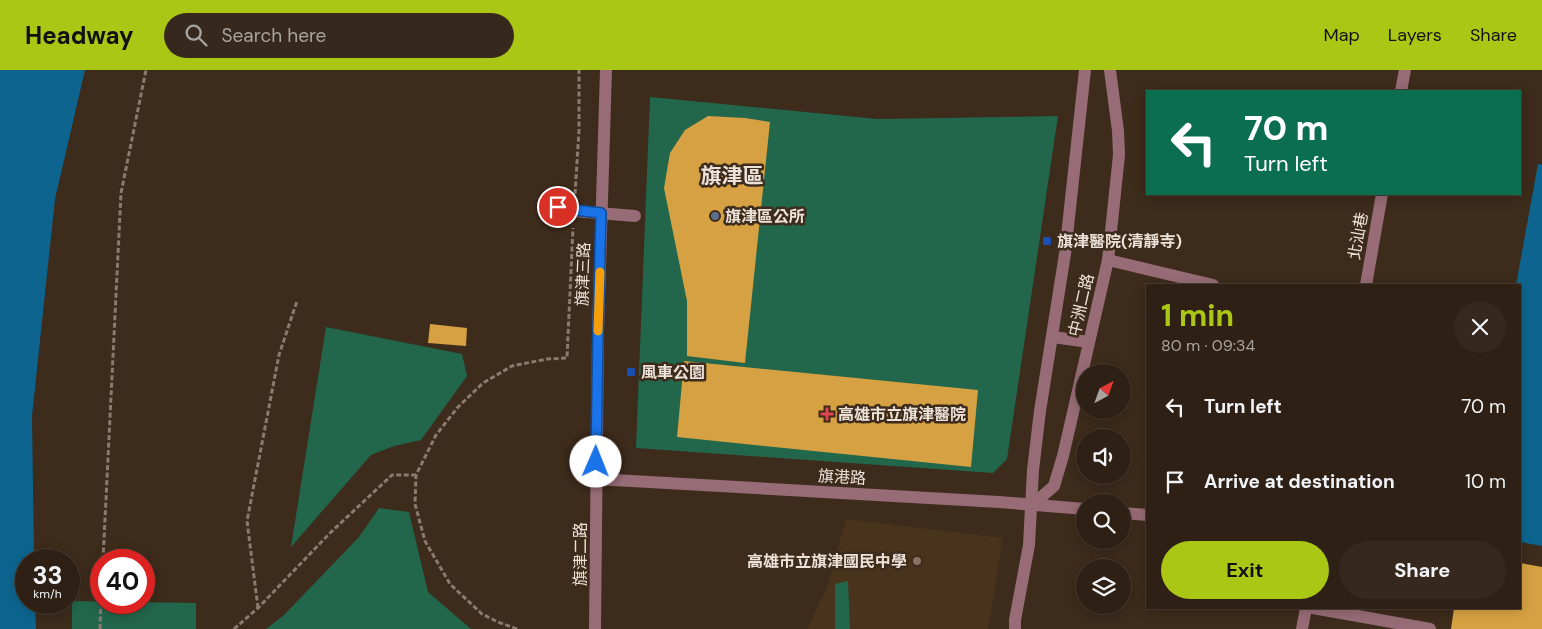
<!DOCTYPE html>
<meta charset="utf-8">
<style>
body{margin:0;font-family:"DM Sans","Noto Sans TC",sans-serif;background:#36281d;color:#f1f3f6;height:100vh;display:flex;flex-direction:column;font-size:19px;white-space:nowrap}
*{box-sizing:border-box;margin:0}
p{font-size:16px;color:#a7a3a0}
.icon{flex:none;width:28px;height:28px;fill:none;stroke:currentColor;stroke-width:2;stroke-linecap:round;stroke-linejoin:round}
.map{position:relative;flex:1;overflow:hidden}
.details{position:absolute;left:1146px;top:214px;width:375px;height:325px;display:flex;flex-direction:column;background:#2e2014;border-radius:0px;box-shadow:0 2px 12px #0003,0 0 0 1px #493e34}
.details>*{flex:none}
.guide{position:absolute;left:1146px;top:20px;width:375px;height:105px;border-radius:0px;box-shadow:0 2px 12px #0003,0 0 0 1px #493e34;background:#0b6e4f;color:#fff;overflow:hidden}
.needle{width:32px;rotate:41deg}
.controls{position:absolute;left:1076px;top:294px;display:grid;gap:10px}
.controls a{display:grid;place-items:center;width:55px;height:55px;border-radius:50%;background:#2e2014;box-shadow:0 2px 12px #0003,0 0 0 1px #493e34;font-size:25px}
.speed{position:absolute;left:15px;top:479px;display:flex;gap:10px;font-size:25px;font-weight:700;text-align:center}
.speed>*{display:grid;place-content:center;width:65px;height:65px;border-radius:50%;background:#2e2014;box-shadow:0 2px 12px #0003,0 0 0 1px #493e34;line-height:1}
.speed small{font-size:12px;font-weight:400}
.speed .limit{border:8px solid #d22;background:#fff;color:#111}
.pin{position:absolute;display:grid;place-items:center;width:42px;height:42px;color:#fff;margin:-21px;border:2px solid #fff;border-radius:50%;box-shadow:0 1px 5px #0007}
.me{position:absolute;width:55px;margin:-28px;rotate:1deg;stroke-linejoin:round;filter:drop-shadow(0 0 4px #0008)}
.turn{display:flex;align-items:center;gap:18px;height:105px;padding:0 15px;font-size:22px}
.turn .icon{width:65px;height:65px;stroke-width:2.5}
.turn b{display:block;font-size:35px;line-height:42px}
.round{display:grid;place-items:center;flex:none;width:52px;height:52px;border-radius:26px;background:#36281d}
.overview{display:flex;align-items:center;justify-content:space-between;height:85px;padding:0 15px}
h1{font-size:30px;font-weight:700;line-height:38px;color:#aac716}
.action{display:flex;gap:10px;margin-top:auto;padding:10px 15px}
.action a{flex:1;height:58px;border-radius:30px;background:#aac716;color:#111;font-size:20px;font-weight:700;line-height:58px;text-align:center}
.action a+a{background:#36281d;color:#f1f3f6}
ul{padding:0;list-style:none}
li{display:flex;align-items:center;gap:15px;height:75px;padding:0 15px}
li div{flex:1}
li b{display:block;font-size:19px}
li em{font-style:normal}
header{display:flex;align-items:center;gap:30px;box-sizing:border-box;height:70px;padding:0 25px;background:#aac716;color:#111}
header strong{font-size:24px}
nav{display:flex;gap:28px;margin-inline-start:auto;font-size:18px}
.search{width:350px;height:45px;background:#36281d;display:flex;align-items:center;gap:12px;box-sizing:border-box;padding:0 18px;border-radius:28px;color:#a7a3a0;font-size:19px}
.map>svg:first-child{display:block}
</style>
<header>
<strong>Headway</strong>
<div class="search"><svg class="icon" aria-label="search" viewBox="0 0 24 24"><circle cx="10" cy="10" r="6"/><path d="M15 15l6 6"/></svg>Search here</div>
<nav><a>Map</a><a>Layers</a><a>Share</a></nav>
</header>
<div class="map">
<svg width="1542" height="559" viewBox="0 0 1542 559">
<rect width="100%" height="100%" fill="#3d2b1b"/>
<path fill="#49331d" d="M846,449L1003,468L988,559H807L828,515Z"/>
<g fill="#22664c">
<path d="M650,27L877,49L1058,46L1007,389L993,403L636,378Z"/>
<path d="M326,257L462,284L467,306L421,370L394,376L371,385L291,477Z"/>
<path d="M379,438L409,442L428,522L471,559H266L284,545L359,467Z"/>
<path d="M848,511L850,559H835V514Z"/>
<path d="M72,531L196,533V559H72Z"/>
</g>
<g fill="#0d658f">
<path d="M0,0H85L55,129L32,346L34,490H26V532L35,533L36,559H0Z"/>
<path d="M1538,94L1542,95V476L1520,472V215H1516Z"/>
</g>
<g fill="#d6a142">
<path d="M708,46L745,48L770,52L745,293L687,286V231L664,118L670,83L685,60Z"/>
<path d="M430,254L467,258L466,276L428,273Z"/>
<path d="M684,291L978,320L971,397L677,367Z"/>
<path d="M1520,493L1542,497V559H1451L1454,538H1520Z"/>
</g>
<g fill="none" stroke-linecap="round" stroke-linejoin="round">
<g stroke="#8a7b6e" stroke-width="3" stroke-dasharray="5 2.5" stroke-linecap="butt">
<path d="M575,124L579,60V0"/>
<path d="M103,490L121,123L146,0"/>
<path d="M258,538L247,451L279,285L297,231"/>
<path d="M100,559L101,524"/>
<path d="M234,559L258,538L330,463L392,405H416"/>
<path d="M517,559L498,552L482,544L450,514L425,471L415,434L416,405L436,365L458,337L483,313L512,296L547,289L567,288L573,158"/>
</g>
<g stroke="#976c76" stroke-width="12">
<path d="M1401,21L1405,0"/>
<path d="M558,137L574,141L635,146"/>
<path d="M1108,190L1213,215"/>
<path d="M1366,215L1382,124"/>
<path d="M1053,267L1089,272"/>
<path d="M596,409L999,432L1085,439"/>
<path d="M1032,435L1054,416L1063,386L1108,190L1119,85L1118,61L1110,0"/>
<path d="M1122,443L1148,445"/>
<path d="M1313,538L1430,559"/>
<path d="M595,559L598,262L606,0"/>
<path d="M1015,559V550L1029,475L1033,400L1040,341L1065,184L1085,0"/>
<path d="M1302,559L1306,538"/>
</g>
</g>
<g fill="none" stroke-linecap="round" stroke-linejoin="round">
<defs>
<path id="route" d="M558,137L574,140L601,143L598,262L596,392"/>
</defs>
<use href="#route" stroke="#114b97" stroke-width="12"/>
<use href="#route" stroke="#1a73e8" stroke-width="9"/>
<path stroke="#f59e0b" stroke-width="9" d="M598,261L600,202"/>
</g>
<circle fill="#5c6f8a" stroke="#3d2b1b" stroke-width="2" cx="715" cy="146" r="5"/>
<g fill="#1a4fb4" stroke="#3d2b1b" stroke-width="2">
<rect x="1042" y="166" width="10" height="10" rx="2.5"/>
<rect x="626" y="297" width="10" height="10" rx="2.5"/>
</g>
<path fill="#e0444e" stroke="#3d2b1b" stroke-width="2" d="M824.5 336.5h5v5h5v5h-5v5h-5v-5h-5v-5h5z"/>
<circle fill="#8d6e63" stroke="#3d2b1b" stroke-width="2" cx="917" cy="491" r="5"/>
<g text-anchor="middle" dominant-baseline="central" stroke-width="5" stroke-linejoin="round" paint-order="stroke">
<g font-size="16" font-weight="bold" fill="#ede2d8" stroke="#3d2b1b" text-anchor="start">
<text x="725" y="146">旗津區公所</text>
<text x="1057" y="171">旗津醫院(清靜寺)</text>
<text x="641" y="302">風車公園</text>
<text x="838" y="344">高雄市立旗津醫院</text>
<text x="907" y="491" text-anchor="end">高雄市立旗津國民中學</text>
</g>
<g font-size="16" fill="#ede2d8" stroke="#3d2b1b">
<text transform="translate(1358 166) rotate(-80)">北汕巷</text>
<text transform="translate(583 204) rotate(-88)">旗津三路</text>
<text transform="translate(1081 235) rotate(-77)">中洲二路</text>
<text transform="translate(842 407) rotate(3)">旗港路</text>
<text transform="translate(580 484) rotate(-90)">旗津二路</text>
</g>
<g font-size="21" font-weight="bold" fill="#ede2d8" stroke="#3d2b1b">
<text x="732" y="106">旗津區</text>
</g>
</g>
</svg>
<div class="controls">
<a><svg class="needle" viewBox="-14 -14 28 28"><path d="M0-13l5 13h-10z" fill="#e53935"/><path d="M0 13l5-13h-10z" fill="#a7a3a0"/></svg></a>
<a><svg class="icon" aria-label="sound" viewBox="0 0 24 24"><path d="M4 9h4l5-4v14l-5-4H4zM17 9q2 3 0 6"/></svg></a>
<a><svg class="icon" aria-label="search" viewBox="0 0 24 24"><circle cx="10" cy="10" r="6"/><path d="M15 15l6 6"/></svg></a>
<a><svg class="icon" aria-label="layers" viewBox="0 0 24 24"><path d="M12 4l9 5-9 5-9-5zM3 14l9 5 9-5"/></svg></a>
</div>
<div class="speed"><div>33<small>km/h</small></div><div class="limit">40</div></div>
<div class="pin" style="left:558px;top:137px;background:#d93025"><svg class="icon" aria-label="arrive" viewBox="0 0 24 24"><path d="M6 21V4h12l-3 4 3 4H6"/></svg></div>
<svg class="me" style="left:596px;top:392px" viewBox="-20 -20 40 40"><circle r="19" fill="#fff"/><path d="M0-13L10 11 0 6-10 11z" fill="#1a73e8"/></svg>
<div class="guide">
<div class="turn"><svg class="icon" aria-label="left" viewBox="0 0 24 24"><path d="M17 20v-9H6M10 6l-5 5 5 5"/></svg><div><b>70 m</b>Turn left</div></div>
</div>
<section class="details">
<div class="overview"><div><h1>1 min</h1><p>80 m · 09:34</p></div><a class="round"><svg class="icon" aria-label="close" viewBox="0 0 24 24"><path d="M6 6l12 12M18 6L6 18"/></svg></a></div>
<ul>
<li><svg class="icon" aria-label="left" viewBox="0 0 24 24"><path d="M17 20v-9H6M10 6l-5 5 5 5"/></svg><div><b>Turn left</b></div><em>70 m</em></li>
<li><svg class="icon" aria-label="arrive" viewBox="0 0 24 24"><path d="M6 21V4h12l-3 4 3 4H6"/></svg><div><b>Arrive at destination</b></div><em>10 m</em></li>
</ul>
<div class="action"><a>Exit</a><a>Share</a></div>
</section>
</div>
